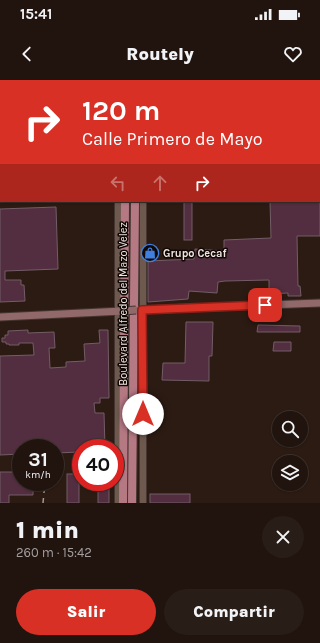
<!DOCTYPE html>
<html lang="es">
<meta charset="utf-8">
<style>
body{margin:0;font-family:Karla,sans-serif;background:#291d17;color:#f1f3f6;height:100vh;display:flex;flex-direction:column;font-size:15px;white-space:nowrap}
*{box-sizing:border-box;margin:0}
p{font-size:13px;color:#a29e9e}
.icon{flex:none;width:22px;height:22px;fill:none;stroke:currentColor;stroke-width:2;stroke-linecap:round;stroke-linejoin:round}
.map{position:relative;height:423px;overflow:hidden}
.sheet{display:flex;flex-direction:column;background:#21140e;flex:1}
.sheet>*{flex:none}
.top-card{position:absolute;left:0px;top:0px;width:320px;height:122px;box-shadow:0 1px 3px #0004,0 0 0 1px #3e332e;background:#d93025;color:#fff;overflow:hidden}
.fabs{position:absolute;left:272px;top:331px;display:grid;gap:8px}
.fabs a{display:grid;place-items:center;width:36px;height:36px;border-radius:50%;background:#21140e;box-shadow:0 1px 3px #0004,0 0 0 1px #3e332e;font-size:20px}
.speed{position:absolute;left:12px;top:359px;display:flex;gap:8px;font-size:20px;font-weight:700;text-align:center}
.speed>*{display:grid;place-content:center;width:52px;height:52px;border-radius:50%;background:#21140e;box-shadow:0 1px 3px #0004,0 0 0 1px #3e332e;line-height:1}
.speed small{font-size:10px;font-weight:400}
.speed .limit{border:6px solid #d22;background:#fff;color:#111}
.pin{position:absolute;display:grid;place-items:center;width:34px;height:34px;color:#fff;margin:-17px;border-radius:8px;box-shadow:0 2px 6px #0006}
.me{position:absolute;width:44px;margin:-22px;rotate:0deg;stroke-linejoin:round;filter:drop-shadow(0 0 3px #0008)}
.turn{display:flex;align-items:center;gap:14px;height:84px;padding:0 16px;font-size:18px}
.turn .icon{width:52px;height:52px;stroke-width:2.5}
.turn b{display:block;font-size:28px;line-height:34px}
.lanes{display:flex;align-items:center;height:38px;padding:0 16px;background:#0003;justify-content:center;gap:20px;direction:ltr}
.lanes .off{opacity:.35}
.round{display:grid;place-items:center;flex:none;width:42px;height:42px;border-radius:21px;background:#291d17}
.head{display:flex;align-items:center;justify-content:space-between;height:68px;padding:0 16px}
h1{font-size:24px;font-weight:800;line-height:30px}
.button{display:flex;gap:8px;margin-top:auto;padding:8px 16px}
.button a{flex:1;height:46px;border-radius:24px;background:#d93025;color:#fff;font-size:16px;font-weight:800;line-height:46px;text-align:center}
.button a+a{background:#291d17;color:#f1f3f6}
.status{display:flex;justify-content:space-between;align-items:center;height:28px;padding:0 20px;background:#21140e;direction:ltr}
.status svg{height:11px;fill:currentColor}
header{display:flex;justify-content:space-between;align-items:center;height:52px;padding:0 16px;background:#21140e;font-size:18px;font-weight:800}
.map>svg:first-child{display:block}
</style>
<div class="status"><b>15:41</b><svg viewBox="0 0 49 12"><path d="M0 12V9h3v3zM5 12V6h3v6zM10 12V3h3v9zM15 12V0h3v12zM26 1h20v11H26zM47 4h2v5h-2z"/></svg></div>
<header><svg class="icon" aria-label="back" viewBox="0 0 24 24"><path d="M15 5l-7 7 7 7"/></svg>Routely<svg class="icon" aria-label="heart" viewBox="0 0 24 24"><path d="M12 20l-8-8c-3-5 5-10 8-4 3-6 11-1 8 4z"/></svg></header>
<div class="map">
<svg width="320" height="423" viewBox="0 0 320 423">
<rect width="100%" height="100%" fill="#2c1b13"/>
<g fill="#522e40" stroke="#735d67">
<rect x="184" y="121" width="8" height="39"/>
<path d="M270,121H320V156H297L298,206H300L301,216H288V213L269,214V200L225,201L218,202L217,213L189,211L188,219L148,222V181L194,179L195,169L224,171V160L271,158Z"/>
<path d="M56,127L58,189L5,191V200H21V205H24L25,221L0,222V129Z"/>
<path d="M186,242H213L212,276H209V301L162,300L163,283H185Z"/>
<path d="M258,245L300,246V252H257Z"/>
<path d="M28,250V253L54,252L55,268H49L50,288L66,287V282L85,281L84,264L100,263L99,250H108L109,318H100V323H94L95,333H104L105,368H81V372L55,373V368H21V374L0,375V276L34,275L33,263H19V265H9V264H6V262H2V258H5V255H8V251Z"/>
<path d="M274,262H291V271H273Z"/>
<path d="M0,392H21V402H33V415H9V423H0Z"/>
<rect x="67" y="394" width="12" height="29"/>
<rect x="98" y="406" width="11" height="17"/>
<rect x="150" y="414" width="40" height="9"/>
</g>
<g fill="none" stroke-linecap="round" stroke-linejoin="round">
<defs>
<g id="tertiary">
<path d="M119,0V1"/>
<path d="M143,1V0"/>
<path d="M143,121V423"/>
<path d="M118,423V121"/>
</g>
<g id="secondary">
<path d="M319,90H320"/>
<path d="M0,103H1"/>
<path d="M136,230L320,223"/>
<path d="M0,237L123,231"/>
</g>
<g id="primary">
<path d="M126,1V0"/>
<path d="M136,1V0"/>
<path d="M123,423L125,121"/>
<path d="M132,423L135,121"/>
</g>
</defs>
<use href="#tertiary" stroke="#453632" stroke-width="8"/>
<use href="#secondary" stroke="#453632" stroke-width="9"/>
<use href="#primary" stroke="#453632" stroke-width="10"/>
<use href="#tertiary" stroke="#6e594f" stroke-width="6"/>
<use href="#secondary" stroke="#92696a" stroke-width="7"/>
<use href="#primary" stroke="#b57984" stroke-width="8"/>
<path stroke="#a69891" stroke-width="1.5" stroke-dasharray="5 5" stroke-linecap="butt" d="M43,423L45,402"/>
<defs>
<path id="secondary-bridge" d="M123,231L136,230"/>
</defs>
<use href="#secondary-bridge" stroke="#453632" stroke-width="9" stroke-linecap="butt"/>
<use href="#secondary-bridge" stroke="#92696a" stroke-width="7"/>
</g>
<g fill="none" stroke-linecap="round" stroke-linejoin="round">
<defs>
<path id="route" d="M143,334L142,230L265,225"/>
</defs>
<use href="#route" stroke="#8d1f18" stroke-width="10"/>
<use href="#route" stroke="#d93025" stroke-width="7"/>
</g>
<defs>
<symbol id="shop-ring" viewBox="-11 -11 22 22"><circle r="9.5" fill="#0f0805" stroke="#3f7fe0" stroke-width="1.5"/><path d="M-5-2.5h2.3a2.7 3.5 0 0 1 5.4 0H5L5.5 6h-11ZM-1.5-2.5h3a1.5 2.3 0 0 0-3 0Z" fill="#3f7fe0"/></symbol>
</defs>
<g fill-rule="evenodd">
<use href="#shop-ring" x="140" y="163" width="20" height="20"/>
</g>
<g text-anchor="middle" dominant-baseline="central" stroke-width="3" stroke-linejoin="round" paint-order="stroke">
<g font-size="11" font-weight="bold" fill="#f3e6e1" stroke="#0f0805" text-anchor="start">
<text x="163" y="173">Grupo Cecaf</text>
</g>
<g font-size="11" fill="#f3e6e1" stroke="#0f0805">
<text transform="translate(123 224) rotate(-90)">Boulevard Alfredo del Mazo Velez</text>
</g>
</g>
</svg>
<div class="fabs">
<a><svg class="icon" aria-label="search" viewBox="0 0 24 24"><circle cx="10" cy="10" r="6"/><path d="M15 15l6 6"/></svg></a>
<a><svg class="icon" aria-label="layers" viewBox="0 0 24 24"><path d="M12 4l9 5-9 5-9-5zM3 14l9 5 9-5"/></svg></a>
</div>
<div class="speed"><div>31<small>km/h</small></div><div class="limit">40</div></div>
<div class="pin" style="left:265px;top:225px;background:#d93025"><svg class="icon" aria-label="arrive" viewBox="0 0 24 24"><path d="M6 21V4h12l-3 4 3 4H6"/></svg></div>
<svg class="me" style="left:143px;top:334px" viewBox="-20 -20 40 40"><circle r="19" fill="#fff"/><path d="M0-13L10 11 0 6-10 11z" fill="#d93025"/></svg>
<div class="top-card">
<div class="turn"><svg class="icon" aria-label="right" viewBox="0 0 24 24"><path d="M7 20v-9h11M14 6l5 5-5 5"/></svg><div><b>120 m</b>Calle Primero de Mayo</div></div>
<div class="lanes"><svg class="icon off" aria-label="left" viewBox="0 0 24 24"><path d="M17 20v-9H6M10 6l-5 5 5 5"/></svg><svg class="icon off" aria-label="ahead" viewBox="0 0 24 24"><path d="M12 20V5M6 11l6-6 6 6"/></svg><svg class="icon" aria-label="right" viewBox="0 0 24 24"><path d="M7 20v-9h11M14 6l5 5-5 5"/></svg></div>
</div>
</div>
<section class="sheet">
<div class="head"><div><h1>1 min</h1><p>260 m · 15:42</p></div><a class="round"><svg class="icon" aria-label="close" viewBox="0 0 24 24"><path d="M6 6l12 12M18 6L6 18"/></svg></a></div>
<div class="button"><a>Salir</a><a>Compartir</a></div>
</section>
